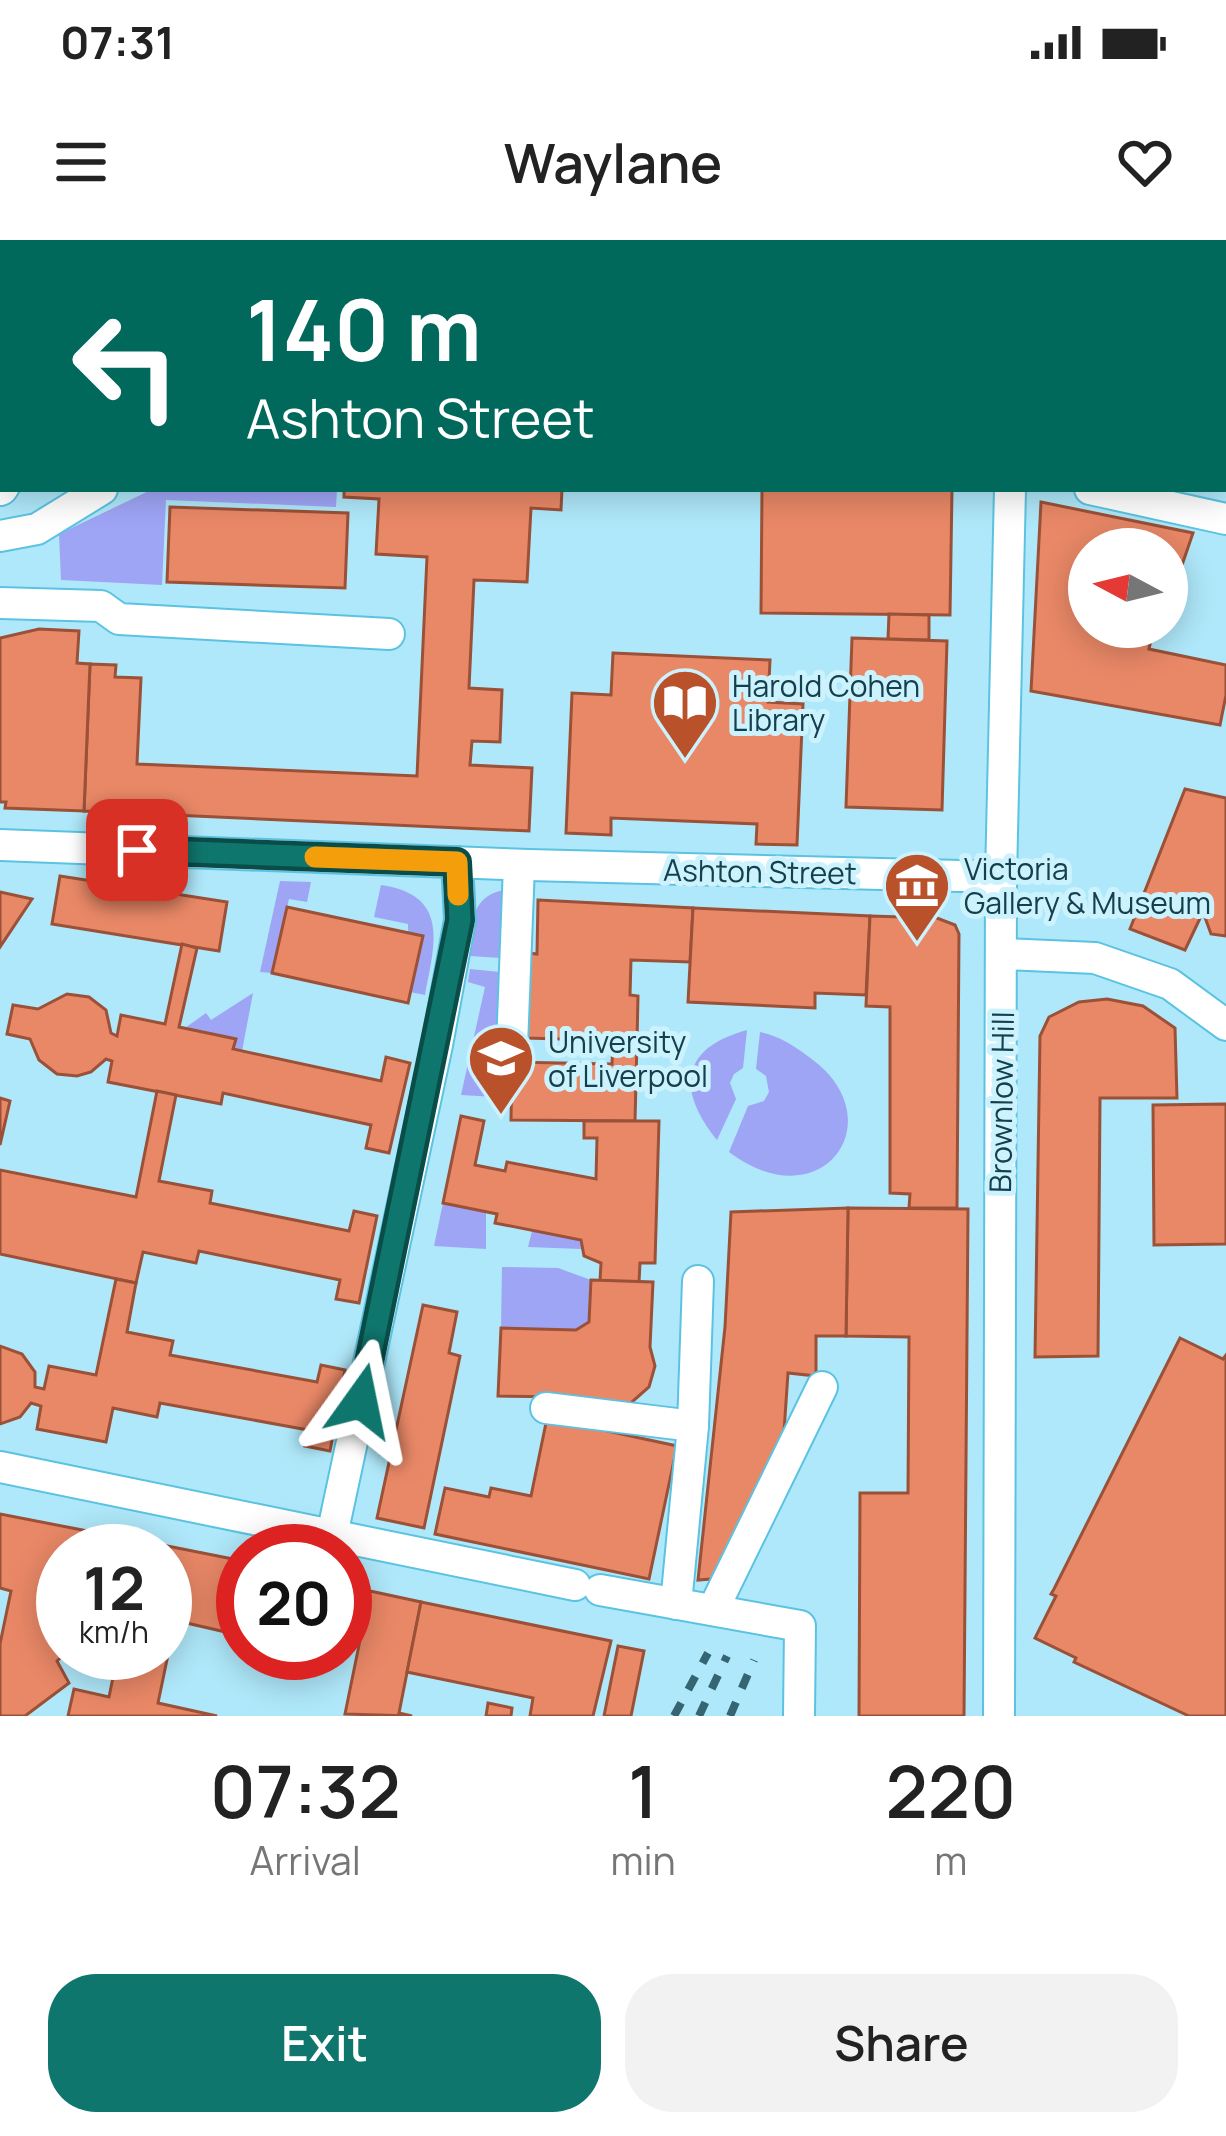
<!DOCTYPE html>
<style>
body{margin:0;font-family:Manrope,sans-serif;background:#f2f2f2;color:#222;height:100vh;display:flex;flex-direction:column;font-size:45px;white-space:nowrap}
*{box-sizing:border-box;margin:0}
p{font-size:39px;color:#767676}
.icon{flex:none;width:66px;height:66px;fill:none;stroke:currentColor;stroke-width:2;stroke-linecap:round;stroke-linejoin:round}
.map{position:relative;height:1476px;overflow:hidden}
.panel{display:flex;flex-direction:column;background:#fff;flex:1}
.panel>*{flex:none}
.guide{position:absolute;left:0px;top:0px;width:1227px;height:252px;box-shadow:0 6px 30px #0003;background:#00695c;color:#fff;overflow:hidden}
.needle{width:78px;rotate:277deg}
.controls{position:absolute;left:1068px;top:288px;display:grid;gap:24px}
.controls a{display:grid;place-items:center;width:120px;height:120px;border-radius:50%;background:#fff;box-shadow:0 6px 30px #0003;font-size:60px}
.speed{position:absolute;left:36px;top:1284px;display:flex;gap:24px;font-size:60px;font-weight:700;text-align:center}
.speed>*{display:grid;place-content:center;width:156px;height:156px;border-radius:50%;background:#fff;box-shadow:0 6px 30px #0003;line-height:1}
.speed small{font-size:30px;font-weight:400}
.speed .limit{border:18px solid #d22;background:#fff;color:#111}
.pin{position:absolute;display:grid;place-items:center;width:102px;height:102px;color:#fff;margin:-51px;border-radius:24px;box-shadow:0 6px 18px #0006}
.me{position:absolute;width:132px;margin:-66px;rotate:12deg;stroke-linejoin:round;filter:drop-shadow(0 0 9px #0008)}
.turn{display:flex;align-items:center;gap:42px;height:252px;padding:0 48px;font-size:54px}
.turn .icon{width:156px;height:156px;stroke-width:2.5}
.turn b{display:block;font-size:84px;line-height:102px}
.eta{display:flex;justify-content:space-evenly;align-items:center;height:204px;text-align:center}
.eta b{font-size:72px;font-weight:600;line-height:84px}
.action{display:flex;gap:24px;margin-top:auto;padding:24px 48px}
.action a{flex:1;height:138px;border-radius:48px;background:#0f766e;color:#fff;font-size:48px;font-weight:600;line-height:138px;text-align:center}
.action a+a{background:#f2f2f2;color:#222}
.status{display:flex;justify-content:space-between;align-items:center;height:84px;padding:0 60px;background:#fff;direction:ltr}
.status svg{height:33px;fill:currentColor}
header{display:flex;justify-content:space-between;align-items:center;height:156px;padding:0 48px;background:#fff;font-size:54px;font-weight:600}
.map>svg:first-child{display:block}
</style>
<div class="status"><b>07:31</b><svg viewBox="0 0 49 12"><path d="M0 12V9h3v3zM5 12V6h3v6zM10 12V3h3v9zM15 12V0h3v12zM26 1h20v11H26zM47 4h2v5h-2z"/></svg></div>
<header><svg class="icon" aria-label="menu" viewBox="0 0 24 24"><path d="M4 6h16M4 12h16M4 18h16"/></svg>Waylane<svg class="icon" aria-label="heart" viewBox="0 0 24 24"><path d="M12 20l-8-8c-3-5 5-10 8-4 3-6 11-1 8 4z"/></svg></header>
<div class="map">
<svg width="1226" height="1476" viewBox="0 0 1226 1476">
<rect width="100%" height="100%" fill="#afe8fa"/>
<g fill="#9fa5f5">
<path d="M153,249H337L336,267L166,260L162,345L61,340L59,294Z"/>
<path d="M280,641L311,642L307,662L289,659L272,733L260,732Z"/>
<path d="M381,645C450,655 435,704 425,755L410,752L408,684L374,677Z"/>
<path d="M504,650L501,718L470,716C472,686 469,657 504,650Z"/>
<path d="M470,729L500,732L496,857L461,855L485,747L468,742Z"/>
<path d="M253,753L242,811L233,809L235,798L185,788L206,773L211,780Z"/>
<path d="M747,790L743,828L734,834L730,843L736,859L717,900C676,849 681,808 747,790Z"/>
<path d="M760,792C779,796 793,805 809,817C896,878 823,983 729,912L748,866L764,861L769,852L766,836L756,829Z"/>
<path d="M443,963L486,971V1009L434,1006Z"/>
<path d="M532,991L581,1000V1009L528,1007Z"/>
<path d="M502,1027L558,1028L591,1040L589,1082L576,1090L501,1088Z"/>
</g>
<g fill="#e98867" stroke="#9a5138" stroke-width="3">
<path d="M0,0H66L3,3V39Z"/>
<path d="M180,0H453L179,3Z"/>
<path d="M807,0H965L807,3Z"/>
<path d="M1061,0H1226V124L1224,3H1061Z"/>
<path d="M344,249H562L561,270L531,268L527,342L474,340L469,448L502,450L500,502L472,501L470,525L532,528L529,591L84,571L90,424L116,425L115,437L141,438L137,524L417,536L427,317L376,314L379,259L344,257Z"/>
<path d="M762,249H952L950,375L761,373Z"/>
<path d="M1041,262L1193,293L1181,328L1168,325L1167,328V309H1089V387H1154L1149,409L1226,425V455L1220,485L1031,451Z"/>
<path d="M170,267L348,273L345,348L167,342Z"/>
<path d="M889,374L929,375V400L888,399Z"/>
<path d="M39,389L79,391L77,423L90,424L84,571L5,568L6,562H0V398Z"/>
<path d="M852,398L947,401L942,570L846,567Z"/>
<path d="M613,413L770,420L768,462L803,464L797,605L756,604L757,584L611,578V595L566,593L572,453L611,455Z"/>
<path d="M1185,549L1226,558V696L1211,694L1203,672L1185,710L1130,689Z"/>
<path d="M60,636L227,662L219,711L52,684Z"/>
<path d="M0,652L32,659L0,707Z"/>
<path d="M538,660L693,668L690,722L631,720L630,755L638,756L637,801L525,798L527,713L537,714Z"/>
<path d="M287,667L423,696L408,763L272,733Z"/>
<path d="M693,668L870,676L866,755L815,753V768L688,762Z"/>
<path d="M870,676L937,678L955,685L959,694L957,968H909L910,954L890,953V767L866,766Z"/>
<path d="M182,704L197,708L179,787L236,799L233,809L381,841L386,817L410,823L389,913L366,908L371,885L223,853L221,864L108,842L112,821L106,819L91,832L77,836L57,834L39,820L30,799L7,794L13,765L38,769L67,754L89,757L106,770L111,793L117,796L121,775L165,784Z"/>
<path d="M1107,759L1143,766L1175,788L1177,858H1100L1098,1116L1035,1117L1040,796L1049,777L1079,762Z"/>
<path d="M613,801H637L635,881L511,880L512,822L612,824Z"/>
<path d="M157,851L176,855L159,941L212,951L210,963L349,991L354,971L377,976L359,1063L336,1059L340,1040L199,1011L196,1023L143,1012L136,1043L0,1014V930L136,957Z"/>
<path d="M0,858L10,861L0,905Z"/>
<path d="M1226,864V1004L1154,1005L1153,865Z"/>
<path d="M461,876L484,881L475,925L505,931L507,922L596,939L597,898H584V881H659L655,1023H640L639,1042L600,1041L601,1023L584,1016L581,1000L495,983L497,974L443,963Z"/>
<path d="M848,968L968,969L964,1476H859L860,1253H908L909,1097L846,1096Z"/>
<path d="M848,968L846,1096H816V1136L788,1133L782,1221L723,1338L698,1340L725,1087L731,972Z"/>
<path d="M116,1039L136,1043L127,1092L173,1101L170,1115L317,1142L321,1125L345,1130L330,1211L305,1206L308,1190L160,1163L157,1177L113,1168L106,1202L37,1189L41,1166L31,1163L20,1177L0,1184V1106L22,1114L35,1132V1147L44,1149L49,1126L96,1135Z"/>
<path d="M591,1040L653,1042L650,1107L655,1126L649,1147L624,1169L572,1157L498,1156L501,1088L576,1090L589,1082Z"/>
<path d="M423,1065L457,1072L449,1113L460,1116L424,1288L377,1278Z"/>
<path d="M1180,1098L1223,1119L1226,1115V1476H1189L1074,1422L1076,1418L1035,1398L1056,1356L1051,1354L1054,1349Z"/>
<path d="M547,1178L677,1206L649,1339L435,1294L445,1248L489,1257L491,1248L531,1256Z"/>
<path d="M0,1274L103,1294L99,1311H63L61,1391L66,1413L57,1421L69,1443L25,1476H0V1404L11,1351L0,1348Z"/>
<path d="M112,1295L243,1321V1396L165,1378V1311H109Z"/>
<path d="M370,1351L421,1362L399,1473L412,1476L345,1474Z"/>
<path d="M421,1362L611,1401L593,1476H530L533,1458L407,1432Z"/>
<path d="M165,1384L174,1386L158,1463L217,1476H68L74,1449L109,1457L118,1413H165Z"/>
<path d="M618,1406L644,1411L631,1476H604Z"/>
<path d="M488,1463L512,1468L511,1476H486Z"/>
</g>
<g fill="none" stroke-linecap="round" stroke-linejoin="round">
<defs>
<g id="minor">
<path d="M521,3L522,0"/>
<path d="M568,3L574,0"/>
<path d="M1014,3V0"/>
<path d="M1090,249L1226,279"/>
<path d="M0,296L37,289L102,249"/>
<path d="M0,363L101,366L119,379L389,394"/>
<path d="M0,605L529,625L1001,637"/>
<path d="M1003,714L1095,718L1170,744L1226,785"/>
<path d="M512,806L519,625"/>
<path d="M546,1168L693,1186"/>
<path d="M0,1227L575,1345"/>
<path d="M332,1295L437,805L460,680L457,622"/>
<path d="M600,1350L800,1386L799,1476"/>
<path d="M676,1364L693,1186L698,1041"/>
<path d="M713,1370L822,1147"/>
<path d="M999,1476L1001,637L1010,249"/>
</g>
<g id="major">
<path d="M133,3L135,0"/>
<path d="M0,247L3,242"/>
</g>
</defs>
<use href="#minor" stroke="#5bc3e1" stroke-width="34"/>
<use href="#major" stroke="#5bc3e1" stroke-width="40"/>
<use href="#minor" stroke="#fff" stroke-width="30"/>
<use href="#major" stroke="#fff" stroke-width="36"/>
<g stroke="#356472" stroke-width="8" stroke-dasharray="15 15" stroke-linecap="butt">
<path d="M674,1476L708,1413"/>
<path d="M699,1476L727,1416"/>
<path d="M730,1476L754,1420"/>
</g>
</g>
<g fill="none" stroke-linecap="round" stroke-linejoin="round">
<defs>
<path id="route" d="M137,610L457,622L460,680L361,1161"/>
</defs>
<use href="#route" stroke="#0a4d48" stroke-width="30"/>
<use href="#route" stroke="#0f766e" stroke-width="21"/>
<path stroke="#f59e0b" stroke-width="21" d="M315,617L457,622L458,655"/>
</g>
<defs>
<symbol id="library-pin" viewBox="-11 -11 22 30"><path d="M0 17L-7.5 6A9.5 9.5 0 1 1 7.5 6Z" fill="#b9512b" stroke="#ccf2fe"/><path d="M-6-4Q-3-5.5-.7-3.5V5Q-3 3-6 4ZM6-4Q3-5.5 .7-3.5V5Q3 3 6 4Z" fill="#fff"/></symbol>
<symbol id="museum-pin" viewBox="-11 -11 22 30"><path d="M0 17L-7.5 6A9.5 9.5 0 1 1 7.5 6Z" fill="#b9512b" stroke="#ccf2fe"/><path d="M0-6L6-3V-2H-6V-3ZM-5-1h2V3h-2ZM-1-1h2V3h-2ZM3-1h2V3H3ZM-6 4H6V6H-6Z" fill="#fff"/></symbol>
<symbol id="university-pin" viewBox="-11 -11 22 30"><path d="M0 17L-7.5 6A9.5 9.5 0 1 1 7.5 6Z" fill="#b9512b" stroke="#ccf2fe"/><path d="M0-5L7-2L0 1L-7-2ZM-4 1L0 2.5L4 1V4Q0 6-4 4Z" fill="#fff"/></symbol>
</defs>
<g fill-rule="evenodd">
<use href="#library-pin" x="647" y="424" width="76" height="104"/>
<use href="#museum-pin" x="879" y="607" width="76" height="104"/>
<use href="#university-pin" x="463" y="780" width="76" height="104"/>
</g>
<g text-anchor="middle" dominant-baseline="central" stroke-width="10" stroke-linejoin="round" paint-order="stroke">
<g font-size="30" fill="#14404d" stroke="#ccf2fe" text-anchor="start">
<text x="732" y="445">Harold Cohen<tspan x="732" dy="34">Library</tspan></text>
<text x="964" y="628">Victoria<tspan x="964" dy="34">Gallery &amp; Museum</tspan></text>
<text x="548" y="801">University<tspan x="548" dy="34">of Liverpool</tspan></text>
</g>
<g font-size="30" fill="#14404d" stroke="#ccf2fe">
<text transform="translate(760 631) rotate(1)">Ashton Street</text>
<text transform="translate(1001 862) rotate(-89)">Brownlow Hill</text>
</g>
</g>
</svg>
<div class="controls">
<a><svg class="needle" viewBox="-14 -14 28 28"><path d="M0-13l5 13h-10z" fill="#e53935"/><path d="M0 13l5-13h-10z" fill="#767676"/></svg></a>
</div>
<div class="speed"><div>12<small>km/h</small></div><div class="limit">20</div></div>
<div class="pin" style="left:137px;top:610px;background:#d93025"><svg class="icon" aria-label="arrive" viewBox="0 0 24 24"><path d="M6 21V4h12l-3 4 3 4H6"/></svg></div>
<svg class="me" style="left:361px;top:1161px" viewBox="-20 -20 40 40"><path d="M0-17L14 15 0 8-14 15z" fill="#0f766e" stroke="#fff" stroke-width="4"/></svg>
<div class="guide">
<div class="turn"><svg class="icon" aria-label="left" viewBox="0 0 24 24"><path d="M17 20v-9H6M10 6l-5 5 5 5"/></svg><div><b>140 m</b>Ashton Street</div></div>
</div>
</div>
<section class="panel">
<div class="eta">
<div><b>07:32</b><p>Arrival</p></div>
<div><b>1</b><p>min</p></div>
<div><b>220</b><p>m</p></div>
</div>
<div class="action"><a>Exit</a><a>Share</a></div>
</section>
